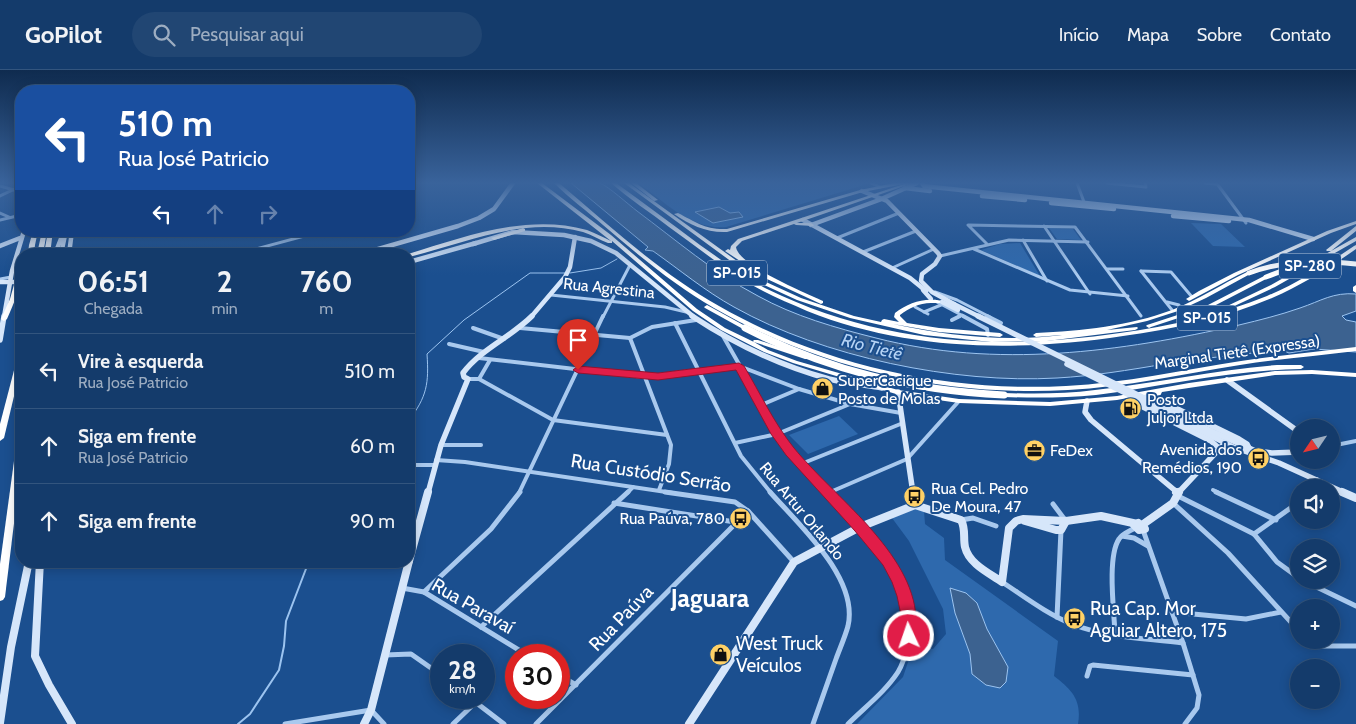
<!DOCTYPE html>
<html lang="pt">
<meta charset="utf-8">
<style>
body{margin:0;font-family:Cabin,sans-serif;background:#214673;color:#f1f3f6;height:100vh;display:flex;flex-direction:column;font-size:19px;white-space:nowrap}
*{box-sizing:border-box;margin:0}
p{font-size:16px;color:#9dadc1}
.icon{flex:none;width:28px;height:28px;fill:none;stroke:currentColor;stroke-width:2;stroke-linecap:round;stroke-linejoin:round}
.map{position:relative;flex:1;overflow:hidden}
.details{position:absolute;left:15px;top:178px;width:400px;height:320px;display:flex;flex-direction:column;background:#143b6b;border-radius:20px;box-shadow:0 2px 12px #0003,0 0 0 1px #33557e}
.details>*{flex:none}
.hud{position:absolute;left:15px;top:15px;width:400px;height:152px;border-radius:20px;box-shadow:0 2px 12px #0003,0 0 0 1px #33557e;background:#1a4fa0;color:#fff;overflow:hidden}
.needle{width:32px;rotate:235deg}
.fabs{position:absolute;left:1290px;top:349px;display:grid;gap:10px}
.fabs a{display:grid;place-items:center;width:50px;height:50px;border-radius:50%;background:#143b6b;box-shadow:0 2px 12px #0003,0 0 0 1px #33557e;font-size:25px}
.speed{position:absolute;left:430px;top:574px;display:flex;gap:10px;font-size:25px;font-weight:700;text-align:center}
.speed>*{display:grid;place-content:center;width:65px;height:65px;border-radius:50%;background:#143b6b;box-shadow:0 2px 12px #0003,0 0 0 1px #33557e;line-height:1}
.speed small{font-size:12px;font-weight:400}
.speed .limit{border:8px solid #d22;background:#fff;color:#111}
.pin{position:absolute;display:grid;place-items:center;width:42px;height:42px;color:#fff;margin:-51px -21px;border-radius:50% 50% 50% 0;rotate:-45deg;box-shadow:0 0 5px #0007}
.pin .icon{rotate:45deg}
.me{position:absolute;width:55px;margin:-28px;rotate:357deg;stroke-linejoin:round;filter:drop-shadow(0 0 4px #0008)}
.turn{display:flex;align-items:center;gap:18px;height:105px;padding:0 20px;font-size:22px}
.turn .icon{width:65px;height:65px;stroke-width:2.5}
.turn b{display:block;font-size:35px;line-height:42px}
.lanes{display:flex;align-items:center;height:48px;padding:0 20px;background:#0003;justify-content:center;gap:25px;direction:ltr}
.lanes .off{opacity:.35}
.eta{display:flex;justify-content:space-evenly;align-items:center;height:85px;text-align:center}
.eta b{font-size:30px;font-weight:700;line-height:35px}
ul{padding:0;list-style:none}
li{display:flex;align-items:center;gap:15px;height:75px;padding:0 20px;border-top:1px solid #33557e}
li div{flex:1}
li b{display:block;font-size:19px}
li em{font-style:normal}
header{display:flex;align-items:center;gap:30px;box-sizing:border-box;height:70px;padding:0 25px;background:#143b6b;border-bottom:1px solid #33557e}
header strong{font-size:24px}
nav{display:flex;gap:28px;margin-inline-start:auto;font-size:18px}
.search{width:350px;height:45px;background:#214673;display:flex;align-items:center;gap:12px;box-sizing:border-box;padding:0 18px;border-radius:28px;color:#9dadc1;font-size:19px}
.map>svg:first-child{display:block}
</style>
<header>
<strong>GoPilot</strong>
<div class="search"><svg class="icon" aria-label="search" viewBox="0 0 24 24"><circle cx="10" cy="10" r="6"/><path d="M15 15l6 6"/></svg>Pesquisar aqui</div>
<nav><a>Início</a><a>Mapa</a><a>Sobre</a><a>Contato</a></nav>
</header>
<div class="map">
<svg width="1356" height="654" viewBox="0 0 1356 654">
<rect width="100%" height="100%" fill="#1b4f8f"/>
<g fill="#2e69ad">
<path d="M638,113H862L864,115L726,157C691,160 665,132 638,113Z"/>
<path d="M1191,153L1221,154L1245,177L1213,176Z"/>
<path d="M1049,158L1073,159L1081,170L1057,169Z"/>
<path d="M1020,173L1040,206L981,180L1000,174Z"/>
<path d="M839,346L858,364L808,384L789,365Z"/>
<path d="M917,438L924,441L925,454L944,468L945,490L1058,571L1054,606C1072,620 1082,630 1078,654H857L903,607L914,574L933,579L946,564L943,539L909,471L892,448Z"/>
</g>
<g fill="#3c6290" stroke="#9cc4f0">
<path d="M571,113C579,113 592,111 600,113C608,116 629,135 637,141C676,170 714,203 758,226C794,246 836,258 876,268C996,299 1120,282 1239,255C1260,250 1280,245 1300,238C1321,231 1333,222 1356,224V241L1342,246L1346,250L1356,252V282L1314,279L1289,283L1282,280C1243,284 1204,288 1165,294C1129,300 1093,306 1057,308C955,314 823,287 734,237C705,221 680,200 653,181L645,180L648,177Z"/>
<path d="M719,137L730,143L739,142L743,147L713,153L695,142Z"/>
<path d="M950,518L966,523L977,533L987,559L1008,597L1006,612L1000,618L986,615L972,604L970,584L955,543Z"/>
</g>
<g fill="none" stroke-linecap="round" stroke-linejoin="round">
<g stroke="#9cc4f0" stroke-width="1">
<path d="M570,203L601,198L617,189"/>
<path d="M409,350C427,327 429,313 427,284L464,250L530,203H566"/>
</g>
<path stroke="#9cc4f0" stroke-width="2" d="M238,654L250,644L279,600L284,576L286,551L309,491"/>
<g stroke="#a9c9ee" stroke-width="3">
<path d="M871,113L880,117"/>
<path d="M1077,113L1084,132"/>
<path d="M1107,113L1146,117L1145,113"/>
<path d="M1205,113L1217,114"/>
<path d="M1218,115L1246,153"/>
<path d="M0,116L14,120"/>
<path d="M0,126L21,116"/>
<path d="M0,143L9,147"/>
<path d="M0,150L21,145"/>
<path d="M1044,156L1090,224"/>
<path d="M837,168L899,143"/>
<path d="M1023,170L1047,211"/>
<path d="M987,174L968,155L1075,157L1141,246"/>
<path d="M974,179L1070,220L1128,226"/>
<path d="M863,182L916,161"/>
<path d="M237,184L323,161"/>
<path d="M940,186L1009,170L1088,172"/>
<path d="M892,198L934,179"/>
<path d="M1107,199H1123"/>
<path d="M1141,201L1171,202L1192,227"/>
<path d="M1141,201L1172,240"/>
<path d="M0,209L11,207"/>
<path d="M935,222L957,230L990,247"/>
<path d="M551,225L665,237L686,242"/>
<path d="M935,231L965,247"/>
<path d="M1167,232L1179,235"/>
<path d="M915,237L928,244"/>
<path d="M924,242L941,235"/>
<path d="M603,247L630,195"/>
<path d="M958,247L962,245"/>
</g>
<g stroke="#a9c9ee" stroke-width="4">
<path d="M963,246L987,259L988,265"/>
<path d="M987,246L1001,253"/>
<path d="M952,250L960,246"/>
<path d="M675,253L741,386L771,423"/>
<path d="M473,258L504,269"/>
<path d="M520,258L630,268"/>
<path d="M723,266L781,368L792,384L828,423"/>
<path d="M630,268L671,375L669,394L659,420"/>
<path d="M630,268L652,257L696,250"/>
<path d="M449,274L484,282"/>
<path d="M479,288L644,307L700,300"/>
<path d="M701,302L739,296L799,319L850,334L901,343"/>
<path d="M468,309H479L490,290"/>
<path d="M479,309L553,350L667,365"/>
<path d="M761,335L799,319"/>
<path d="M735,373L777,364L850,334"/>
<path d="M441,375H481"/>
<path d="M1331,376L1356,371"/>
<path d="M436,390L465,392L673,423"/>
<path d="M801,394L903,353"/>
<path d="M409,395H435"/>
<path d="M1311,418L1317,409"/>
<path d="M1213,420L1219,423"/>
<path d="M519,423L603,246"/>
<path d="M627,423L633,417"/>
<path d="M828,423L907,389L959,331"/>
</g>
<g stroke="#a9c9ee" stroke-width="5">
<path d="M665,422L735,432L748,441L794,492"/>
<path d="M770,422C799,455 859,508 848,556C845,567 840,578 836,589C828,611 821,632 813,654"/>
<path d="M827,422C866,462 922,515 907,577C905,586 903,594 898,602C885,622 865,637 848,654"/>
<path d="M1216,422L1276,450"/>
<path d="M828,423L831,422"/>
<path d="M1176,425L1254,464L1277,492L1299,508"/>
<path d="M614,433L735,452"/>
<path d="M1173,433L1228,483L1299,561"/>
<path d="M1053,434L1065,450"/>
<path d="M961,450L973,448L996,456"/>
<path d="M1143,460L1183,573L1199,625L1197,638L1185,654"/>
<path d="M1254,464L1299,432"/>
<path d="M1122,466L1134,468L1148,476"/>
<path d="M322,496L324,491"/>
<path d="M1302,510L1356,536"/>
<path d="M1002,512C1025,527 1047,544 1072,554C1107,568 1146,568 1183,573"/>
<path d="M402,518L424,522L527,585"/>
<path d="M424,522L491,459L520,422"/>
<path d="M1172,542L1246,549L1281,542"/>
<path d="M1057,547L1061,460"/>
<path d="M481,557L628,422"/>
<path d="M1115,563C1114,541 1107,487 1119,469C1122,464 1130,461 1135,458"/>
<path d="M1307,570L1318,576H1356"/>
<path d="M385,585L411,584L441,605"/>
<path d="M559,605L576,615"/>
<path d="M1087,606L1090,596L1093,595L1193,605"/>
<path d="M470,628L504,654"/>
<path d="M285,654L371,640L384,654"/>
<path d="M453,654L476,632"/>
<path d="M536,654L748,441"/>
</g>
<g stroke="#d6e6fa" stroke-width="4.5">
<path d="M922,113L924,116L932,117L1249,150L1313,169"/>
<path d="M905,118L930,121"/>
<path d="M862,121L887,131L938,183L940,186L935,194L922,204L921,211L932,222L954,234"/>
<path d="M982,126L1025,130"/>
<path d="M1051,133L1114,139"/>
<path d="M1173,146L1229,151"/>
<path d="M803,150L910,208L926,221"/>
<path d="M811,155L879,130L917,113"/>
<path d="M473,174L513,162L564,165L591,171L616,183L694,247"/>
<path d="M0,176L20,168"/>
<path d="M55,184L64,161"/>
<path d="M61,184L65,165"/>
<path d="M69,184L72,161"/>
<path d="M361,184L458,156L479,148L494,139L513,113"/>
<path d="M409,192L476,173"/>
<path d="M923,220L931,229"/>
<path d="M4,247L12,201L24,161"/>
<path d="M531,247L565,207L570,197L575,167"/>
</g>
<g stroke="#d6e6fa" stroke-width="5.5">
<path d="M692,246C733,273 781,296 829,309C846,313 864,315 882,318"/>
<path d="M0,270L4,246"/>
<path d="M1227,310L1299,362"/>
<path d="M898,322L913,423"/>
<path d="M1087,331L1085,342L1091,350L1178,423"/>
<path d="M1194,357L1233,377L1279,393L1345,423"/>
<path d="M1211,361L1260,383"/>
<path d="M1220,379L1211,371L1133,332V330L1145,325L1151,326L1239,369L1247,374L1249,378"/>
<path d="M1258,381L1272,383L1299,382"/>
<path d="M428,423L441,375L468,309L464,307L463,303C481,279 511,267 532,246"/>
<path d="M1178,423L1222,376"/>
</g>
<g stroke="#d6e6fa" stroke-width="8">
<path d="M913,422L915,435"/>
<path d="M1176,422L1178,423"/>
<path d="M1342,422L1356,428"/>
<path d="M915,435L961,450C966,459 963,468 965,477C969,494 989,503 1002,512L1009,458L1016,451L1023,449L1066,451L1101,446L1142,455"/>
<path d="M1025,451L1056,460H1061L1066,451"/>
<path d="M1138,453L1134,455L1139,460L1145,459L1142,455"/>
<path d="M1142,455L1173,433L1179,422"/>
<path d="M40,491L35,586L49,615L72,654"/>
<path d="M409,491L428,422"/>
<path d="M0,653L11,577L29,491"/>
<path d="M364,654L371,640L409,491"/>
<path d="M689,654L794,492L860,457L915,435"/>
</g>
<g fill="#fff" fill-rule="evenodd">
<path d="M537,113H542L611,165L697,239L725,258L754,272L753,271L754,270H758L809,287L810,288L809,289H805L754,272L768,280L797,291L898,320L959,329L1050,332L1117,326L1189,313L1275,301L1312,300L1356,303V307L1312,304L1275,305L1162,322L1160,326L1162,330L1159,332H1157L1153,326L1154,323L1117,330L1050,336L959,333L896,324L793,293L764,282L721,260L693,241L612,171V173H608C600,170 592,165 583,162C523,146 466,173 409,187V184H408C464,167 527,143 587,160C595,163 603,167 611,171Z"/>
<path d="M554,113H559C610,156 660,203 719,236C824,296 946,322 1066,316C1125,313 1183,300 1241,291C1279,285 1318,282 1356,277V281C1317,286 1278,289 1240,295C1183,304 1126,317 1068,320C947,327 820,299 714,238C674,215 638,185 603,155C587,141 569,128 554,113Z"/>
<path d="M611,113H616C644,133 672,154 700,175C722,190 743,207 767,219C880,274 997,281 1120,263C1170,256 1220,245 1267,226C1298,213 1326,195 1354,176L1356,175V179C1329,198 1302,215 1272,228C1225,248 1173,259 1123,266C1018,282 907,281 807,241C789,233 769,225 752,215C723,198 697,177 669,157C650,142 629,129 611,113Z"/>
<path d="M624,113H629L766,212L801,228L854,246L881,252L882,250L884,249L899,252L894,247L895,243C909,232 925,227 943,231V233C939,233 935,233 931,233C919,233 909,238 900,245V246L907,253L939,258L1000,263L1003,265L1000,267L939,262L893,254C948,266 1006,272 1062,265L1036,267L1033,265L1036,263C1082,261 1129,256 1172,240C1198,230 1222,214 1247,202L1249,201L1252,203L1206,228L1178,241L1147,251L1107,260L1137,257L1138,258L1137,259L1135,260L1047,271L991,272L924,265L850,248L797,230L762,214Z"/>
<path d="M631,113H636L658,130L654,131Z"/>
<path d="M894,113H913L797,153H811L814,155L813,156L796,155L794,154L742,171L736,177C738,195 805,223 823,231V233L821,234L767,209L725,181L728,179L730,180L731,176L738,169L904,114L863,122L727,162C707,163 690,155 674,144L678,143C696,152 705,160 727,159L860,120Z"/>
<path d="M1356,151V154L1331,163L1238,205L1191,230L1189,231L1186,229L1199,221L1234,203L1327,161Z"/>
<path d="M1356,156V161L1331,181L1356,167V171L1275,217L1228,239L1226,240L1223,238L1271,215L1331,181H1327L1326,180Z"/>
<path d="M523,158L525,159V161L494,170L491,168Z"/>
<path d="M33,161H38L35,175L34,184H28L29,175Z"/>
<path d="M42,161H47L43,184H37Z"/>
<path d="M48,161H53L50,184H44Z"/>
<path d="M21,198C22,216 14,233 7,249L4,251L2,250L1,249L10,229L18,200Z"/>
<path d="M1266,205L1268,206V208L1212,237L1151,257L1149,258L1146,256L1147,255L1208,235Z"/>
<path d="M1356,215V223L1353,221V217Z"/>
<path d="M707,235L747,257L748,258L745,260L743,259L705,238L704,237Z"/>
<path d="M21,283V297L4,368L0,371V354L18,285Z"/>
<path d="M1277,295H1301L1304,297L1301,299C1232,300 1165,316 1096,325C1065,328 1035,328 1004,327L1001,325L1004,323C1034,324 1065,324 1095,320C1156,313 1216,300 1277,295Z"/>
<path d="M21,366V396L5,527L3,530L0,531V494L17,369Z"/>
</g>
<g stroke="#d6e6fa" stroke-width="4.5">
<path d="M0,212H21"/>
<path d="M942,232L958,240"/>
<path d="M954,234L980,247"/>
</g>
<g stroke="#d6e6fa" stroke-width="5.5">
<path d="M978,246L1211,361"/>
<path d="M1067,294L1194,357"/>
</g>
<g stroke="#fff" stroke-width="5">
<path d="M1249,203C1284,190 1319,190 1356,194"/>
<path d="M1266,207L1287,199L1323,196"/>
</g>
<path stroke="#fff" stroke-width="7" d="M745,258C829,301 910,320 1004,325"/>
</g>
<linearGradient id="sky" x2="0" y2="1"><stop stop-color="#0f2b4f"/><stop offset="0.55" stop-color="#39639b"/><stop offset="1" stop-color="#39639b" stop-opacity="0"/></linearGradient>
<rect width="1356" height="205" fill="url(#sky)"/>
<path fill="#e11d48" stroke="#92132f" d="M739,293L744,296C760,323 774,353 794,378C833,426 913,482 916,548C917,556 918,564 915,571L909,573L904,571L901,566V545L897,526L892,512L883,495L855,461L786,385L771,364L736,300L658,310L578,303L573,300L578,296L658,303Z"/>
<defs>
<symbol id="shop-disc" viewBox="-11 -11 22 22"><circle r="9.5" fill="#ffd166" stroke="#1b4f8f"/><path d="M-5-2.5h2.3a2.7 3.5 0 0 1 5.4 0H5L5.5 6h-11ZM-1.5-2.5h3a1.5 2.3 0 0 0-3 0Z" fill="#111"/></symbol>
<symbol id="fuel-disc" viewBox="-11 -11 22 22"><circle r="9.5" fill="#ffd166" stroke="#1b4f8f"/><path d="M-5.5-6h7V0h2V4h1.3V-2.5L3-4.5l.8-.8L6-3V5H2.5V1h-1V6h-7ZM-4.2-4.7v3.2H.2V-4.7Z" fill="#111"/></symbol>
<symbol id="office-disc" viewBox="-11 -11 22 22"><circle r="9.5" fill="#ffd166" stroke="#1b4f8f"/><path d="M-6-3h4V-5.5h4V-3h4V5H-6ZM-1-4.5V-3h2v-1.5ZM-6 0V1H6V0Z" fill="#111"/></symbol>
<symbol id="bus-disc" viewBox="-11 -11 22 22"><circle r="9.5" fill="#ffd166" stroke="#1b4f8f"/><path d="M-5-6H5V4H4V6H2V4H-2V6H-4V4H-5ZM-3.5-4V0h7V-4ZM-3.5 1.2v1.5H-2V1.2ZM2 1.2v1.5H3.5V1.2Z" fill="#111"/></symbol>
</defs>
<g fill-rule="evenodd">
<use href="#shop-disc" x="810" y="306" width="25" height="25"/>
<use href="#fuel-disc" x="1118" y="326" width="25" height="25"/>
<use href="#office-disc" x="1022" y="368" width="25" height="25"/>
<use href="#bus-disc" x="1246" y="376" width="25" height="25"/>
<use href="#bus-disc" x="902" y="414" width="25" height="25"/>
<use href="#bus-disc" x="728" y="436" width="25" height="25"/>
<use href="#bus-disc" x="1062" y="536" width="25" height="25"/>
<use href="#shop-disc" x="708" y="572" width="25" height="25"/>
</g>
<g text-anchor="middle" dominant-baseline="central" stroke-width="4" stroke-linejoin="round" paint-order="stroke">
<g fill="#1b4f8f" stroke="#bbcadd" stroke-width="1">
<rect x="1279" y="183.5" width="62" height="25" rx="4"/>
<rect x="707" y="190.5" width="60" height="25" rx="4"/>
<rect x="1177" y="235.5" width="60" height="25" rx="4"/>
</g>
<g font-size="15" font-weight="bold" fill="#fff">
<text x="1310" y="196">SP-280</text>
<text x="737" y="203">SP-015</text>
<text x="1207" y="248">SP-015</text>
</g>
<g font-size="16" fill="#fff" stroke="#1b4f8f">
<text transform="translate(609 218) rotate(6)">Rua Agrestina</text>
<text transform="translate(1237 282) rotate(-8)">Marginal Tietê (Expressa)</text>
<text transform="translate(802 441) rotate(50)">Rua Artur Orlando</text>
</g>
<g font-size="16" fill="#fff" stroke="#1b4f8f" text-anchor="start">
<text x="838" y="310">SuperCacique<tspan x="838" dy="18">Posto de Molas</tspan></text>
<text x="1147" y="329">Posto<tspan x="1147" dy="18">Juljor Ltda</tspan></text>
<text x="1242" y="379" text-anchor="end">Avenida dos<tspan x="1242" dy="18">Remédios, 190</tspan></text>
<text x="1050" y="380">FeDex</text>
<text x="931" y="418">Rua Cel. Pedro<tspan x="931" dy="18">De Moura, 47</tspan></text>
<text x="725" y="448" text-anchor="end">Rua Paúva, 780</text>
</g>
<g font-size="18" font-style="italic" fill="#b5d3f5" stroke="#1b4f8f">
<text transform="translate(872 277) rotate(14)">Rio Tietê</text>
</g>
<g font-size="19" fill="#fff" stroke="#1b4f8f">
<text transform="translate(651 403) rotate(9)">Rua Custódio Serrão</text>
<text transform="translate(473 536) rotate(30)">Rua Paravaí</text>
<text transform="translate(621 548) rotate(-46)">Rua Paúva</text>
</g>
<g font-size="19" fill="#fff" stroke="#1b4f8f" text-anchor="start">
<text x="1090" y="538">Rua Cap. Mor<tspan x="1090" dy="22">Aguiar Altero, 175</tspan></text>
<text x="736" y="573">West Truck<tspan x="736" dy="22">Veículos</tspan></text>
</g>
<g font-size="25" font-weight="bold" fill="#fff" stroke="#1b4f8f">
<text x="710" y="528">Jaguara</text>
</g>
</g>
</svg>
<div class="fabs">
<a><svg class="needle" viewBox="-14 -14 28 28"><path d="M0-13l5 13h-10z" fill="#e53935"/><path d="M0 13l5-13h-10z" fill="#9dadc1"/></svg></a>
<a><svg class="icon" aria-label="sound" viewBox="0 0 24 24"><path d="M4 9h4l5-4v14l-5-4H4zM17 9q2 3 0 6"/></svg></a>
<a><svg class="icon" aria-label="layers" viewBox="0 0 24 24"><path d="M12 4l9 5-9 5-9-5zM3 14l9 5 9-5"/></svg></a>
<a>+</a>
<a>−</a>
</div>
<div class="speed"><div>28<small>km/h</small></div><div class="limit">30</div></div>
<div class="pin" style="left:578px;top:300px;background:#d93025"><svg class="icon" aria-label="arrive" viewBox="0 0 24 24"><path d="M6 21V4h12l-3 4 3 4H6"/></svg></div>
<svg class="me" style="left:909px;top:566px" viewBox="-20 -20 40 40"><circle r="17" fill="#e11d48" stroke="#fff" stroke-width="3"/><path d="M0-11L8 9 0 5-8 9z" fill="#fff"/></svg>
<div class="hud">
<div class="turn"><svg class="icon" aria-label="left" viewBox="0 0 24 24"><path d="M17 20v-9H6M10 6l-5 5 5 5"/></svg><div><b>510 m</b>Rua José Patricio</div></div>
<div class="lanes"><svg class="icon" aria-label="left" viewBox="0 0 24 24"><path d="M17 20v-9H6M10 6l-5 5 5 5"/></svg><svg class="icon off" aria-label="ahead" viewBox="0 0 24 24"><path d="M12 20V5M6 11l6-6 6 6"/></svg><svg class="icon off" aria-label="right" viewBox="0 0 24 24"><path d="M7 20v-9h11M14 6l5 5-5 5"/></svg></div>
</div>
<section class="details">
<div class="eta">
<div><b>06:51</b><p>Chegada</p></div>
<div><b>2</b><p>min</p></div>
<div><b>760</b><p>m</p></div>
</div>
<ul>
<li><svg class="icon" aria-label="left" viewBox="0 0 24 24"><path d="M17 20v-9H6M10 6l-5 5 5 5"/></svg><div><b>Vire à esquerda</b><p>Rua José Patricio</p></div><em>510 m</em></li>
<li><svg class="icon" aria-label="ahead" viewBox="0 0 24 24"><path d="M12 20V5M6 11l6-6 6 6"/></svg><div><b>Siga em frente</b><p>Rua José Patricio</p></div><em>60 m</em></li>
<li><svg class="icon" aria-label="ahead" viewBox="0 0 24 24"><path d="M12 20V5M6 11l6-6 6 6"/></svg><div><b>Siga em frente</b></div><em>90 m</em></li>
</ul>
</section>
</div>
